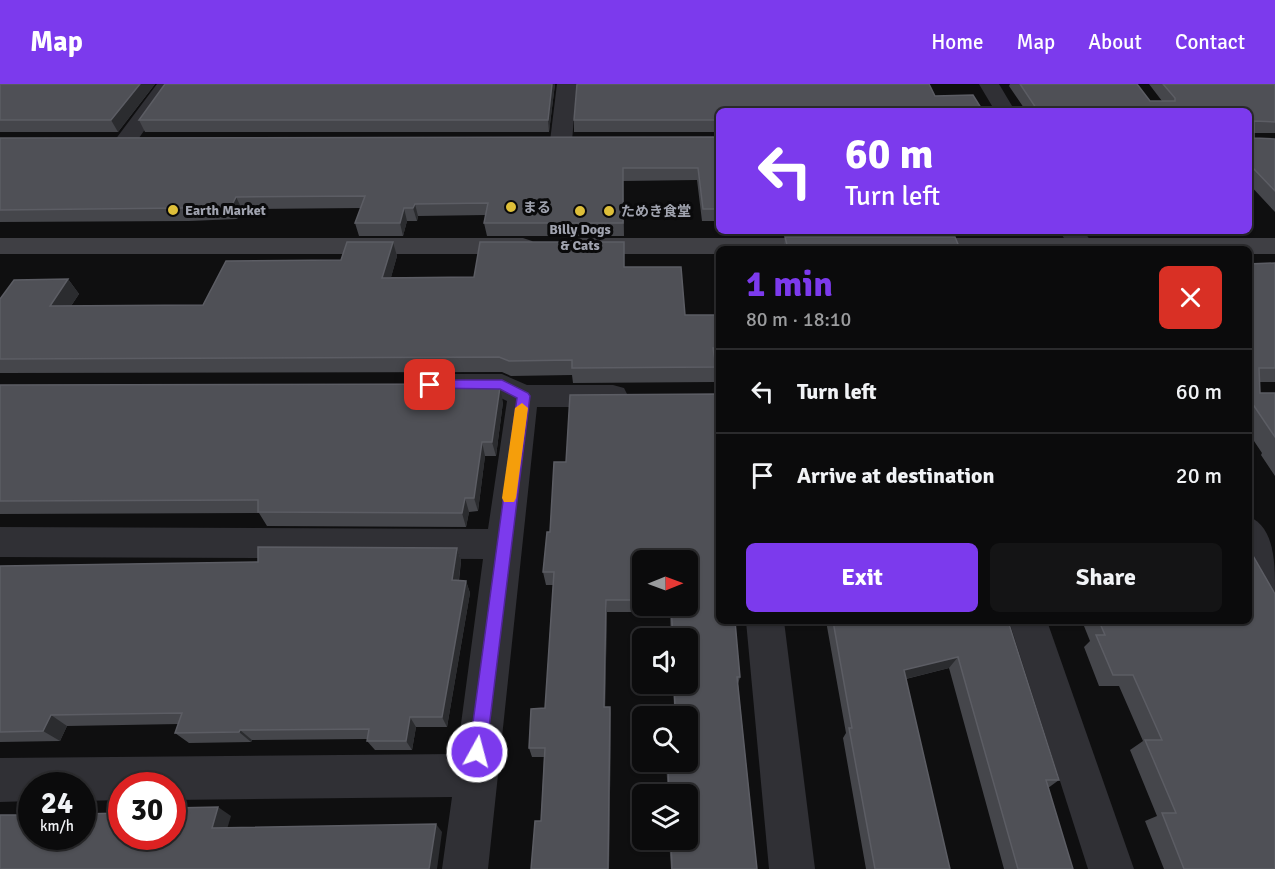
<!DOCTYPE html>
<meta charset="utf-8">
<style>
body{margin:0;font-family:Signika,"Noto Sans JP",sans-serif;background:#141415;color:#f1f3f6;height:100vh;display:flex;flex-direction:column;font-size:22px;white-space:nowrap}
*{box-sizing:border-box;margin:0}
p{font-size:20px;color:#9a9b9d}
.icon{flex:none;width:33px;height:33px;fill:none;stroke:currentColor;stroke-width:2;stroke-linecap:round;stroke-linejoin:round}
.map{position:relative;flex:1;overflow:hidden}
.panel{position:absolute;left:716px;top:162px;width:536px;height:378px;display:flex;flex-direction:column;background:#0b0b0c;border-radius:9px;box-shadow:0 2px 4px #0004,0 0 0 2px #2b2b2d}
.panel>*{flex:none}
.guide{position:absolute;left:716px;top:24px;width:536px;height:126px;border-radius:9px;box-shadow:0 2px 4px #0004,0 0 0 2px #2b2b2d;background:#7c3aed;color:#fff;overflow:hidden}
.needle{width:39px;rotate:89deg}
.tools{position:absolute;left:632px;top:466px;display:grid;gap:12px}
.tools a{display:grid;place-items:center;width:66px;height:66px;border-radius:9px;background:#0b0b0c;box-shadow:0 2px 4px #0004,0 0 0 2px #2b2b2d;font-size:30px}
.speed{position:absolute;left:18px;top:688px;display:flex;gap:12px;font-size:30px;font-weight:700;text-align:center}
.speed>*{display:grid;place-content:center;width:78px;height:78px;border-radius:50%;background:#0b0b0c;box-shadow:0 2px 4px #0004,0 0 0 2px #2b2b2d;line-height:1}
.speed small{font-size:15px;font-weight:400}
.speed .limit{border:9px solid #d22;background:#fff;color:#111}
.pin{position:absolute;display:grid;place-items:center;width:51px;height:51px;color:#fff;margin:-26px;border-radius:12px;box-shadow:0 3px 9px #0006}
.me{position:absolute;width:66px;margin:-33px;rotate:7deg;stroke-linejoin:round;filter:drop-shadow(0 0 4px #0008)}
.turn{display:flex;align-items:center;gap:21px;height:126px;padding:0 30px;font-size:27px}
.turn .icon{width:78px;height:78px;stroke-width:2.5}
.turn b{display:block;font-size:42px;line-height:51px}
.round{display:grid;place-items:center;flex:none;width:63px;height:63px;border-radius:9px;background:#141415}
.summary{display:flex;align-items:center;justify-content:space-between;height:102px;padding:0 30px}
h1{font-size:36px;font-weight:800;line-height:45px;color:#7c3aed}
.button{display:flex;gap:12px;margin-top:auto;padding:12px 30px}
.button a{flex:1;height:69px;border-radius:9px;background:#7c3aed;color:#fff;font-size:24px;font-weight:800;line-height:69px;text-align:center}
.button a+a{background:#141415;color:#f1f3f6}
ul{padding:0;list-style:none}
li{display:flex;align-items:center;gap:18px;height:84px;padding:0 30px;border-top:2px solid #2b2b2d}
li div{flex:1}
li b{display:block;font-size:22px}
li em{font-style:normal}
header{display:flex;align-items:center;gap:36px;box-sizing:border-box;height:84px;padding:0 30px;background:#7c3aed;color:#fff}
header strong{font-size:28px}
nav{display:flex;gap:33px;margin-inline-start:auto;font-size:21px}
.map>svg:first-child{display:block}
</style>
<header>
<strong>Map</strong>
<nav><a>Home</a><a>Map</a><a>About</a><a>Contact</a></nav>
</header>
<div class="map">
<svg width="1275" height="785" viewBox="0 0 1275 785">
<rect width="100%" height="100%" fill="#0f0f10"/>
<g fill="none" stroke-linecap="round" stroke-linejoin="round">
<g fill="#303035" fill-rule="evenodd">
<path d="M157,0H177L134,61L126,63L118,61L115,56Z"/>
<path d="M557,0H577L572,57L569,62L561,64L553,62L550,57Z"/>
<path d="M979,0H999L1015,27H995Z"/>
<path d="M1060,147H1084L1096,165H1070Z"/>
<path d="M452,290H502L527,301H613L624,304L628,312L624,320L613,323H537L488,785H442L452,713L172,716V702H122V716L82,717V702H32V717L0,718V674L457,670L483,475L0,473V443L488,445L507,317C487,306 463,315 441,309L437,301L441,293Z"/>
<path d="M1248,432C1275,443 1275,479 1275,508L1262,503L1248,478Z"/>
<path d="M746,537H784L815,785H769Z"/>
<path d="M1009,537H1047L1134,785H1088Z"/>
</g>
<g fill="#3f3f44" fill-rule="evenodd">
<path d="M0,154H523L532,157L536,162L532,167L523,170H0Z"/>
<path d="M578,154H829L838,157L842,162L840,165H718V170H578L569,167L565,162L569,157Z"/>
<path d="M914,154H1275V170H1248V165H903L901,162L905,157Z"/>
</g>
</g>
<g fill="#45464b" fill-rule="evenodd">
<path d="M0,0H155L118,48H0Z"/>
<path d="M165,0H555L549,48H145L139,36Z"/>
<path d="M1010,0H1137L1150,17H1162L1149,0H1275V49H1254V54L1275,55V128L1248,99V27H1026L1009,2Z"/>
<path d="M935,12L718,27V48H574V36Z"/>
<path d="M718,53V137H702L697,96L623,97L624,152H487L484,139L486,131L418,132L417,137H407L403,152H359L355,139L361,124L242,125L237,135L189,137L0,138V54Z"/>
<path d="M778,147H944L942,152H779Z"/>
<path d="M785,153L960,165H783Z"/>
<path d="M393,158L397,172L391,193H474L624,183L685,231H718V279H715L714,298L573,299L572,291L511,292L502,288L0,289V215L68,195L79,210L71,222L203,221L341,176Z"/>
<path d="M1275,179V298H1260V309H1275V392L1261,371L1262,369L1248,348V180Z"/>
<path d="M0,301L503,318L496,372H485L478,427L469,428L466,443L267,442L259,429L0,430Z"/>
<path d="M718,310V537H735L740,593L738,600L757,785H671L669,756H687V711H668L666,678H687V633H665V622H674L673,600H687V555H671L670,528H607L605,623H610L611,634L609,785H531L535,737H541L544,673H532L529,664L531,625L545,624L553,501H546L543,488L547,448H550L554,378H566L570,311ZM642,477H687V522H642Z"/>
<path d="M457,464L461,477L459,497H466L470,509L447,643H416L412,666H375L367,657V655L252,656L251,658L189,659L175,649L179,640L67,642L60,657L0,658V482L258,478Z"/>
<path d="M826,537H1008L1059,696L1048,704L1073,785H1004L949,584L906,595L950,785H866L843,654L846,649Z"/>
<path d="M1082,537H1248L1275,785H1164L1145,737L1157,732L1130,666L1143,657L1119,602H1099L1084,563L1090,557Z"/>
</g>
<g fill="#2b2c2f">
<path d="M140,0H155L118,48L111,36Z"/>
<path d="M552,0H555L549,48L548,36Z"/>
<path d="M236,113L242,125L237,135L231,123Z"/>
<path d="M415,120L418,132L417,137L413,124Z"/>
<path d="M404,124L407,137L403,152L400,139Z"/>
<path d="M393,158L397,172L387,208L382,194Z"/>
<path d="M68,195L79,210L61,237L50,222Z"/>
<path d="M500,303L503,318L496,372L492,358Z"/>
<path d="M482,358L485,372L478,427L474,414Z"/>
<path d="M465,414L469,428L466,443L462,429Z"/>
<path d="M457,464L461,477L457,509L452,496Z"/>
<path d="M466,497L470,509L447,643L442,633Z"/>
<path d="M606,516L607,528L605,634L604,623Z"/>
<path d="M958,573L949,584L897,597L904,586Z"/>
<path d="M610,623L611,634L609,785H608Z"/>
<path d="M51,631L67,642L60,657L43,647Z"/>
<path d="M410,633L416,643L412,666L406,657Z"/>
<path d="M240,646L252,656L251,658L239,648Z"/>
<path d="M218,723L231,732L225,752L212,744Z"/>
<path d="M436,740L442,748L437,785H429Z"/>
</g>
<g fill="#4f5056" stroke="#5c5d64" stroke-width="1.5">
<path d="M0,0H140L111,36H0Z"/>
<path d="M165,0H552L548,36H139Z"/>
<path d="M577,0H929L935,12L973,11L983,27H718V36H574Z"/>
<path d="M1020,0H1137L1150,17H1175V14L1163,0H1275V38L1254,37V54L1275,55V107L1252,83H1248V27H1038Z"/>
<path d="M718,53V125H703L698,84H623V139H484L488,119L415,120L413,124H404L400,139H355L365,112L236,113L231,123L183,124L0,126V54Z"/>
<path d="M785,153H955L960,165H788Z"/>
<path d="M347,158H393L382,194L474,193L480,158H624V183H681L685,231H718V264H713L716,283L572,284V276L509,277L499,273L0,275V215L14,196L68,195L50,222L203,221L226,177L341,176Z"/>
<path d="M1275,179V284H1259L1260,309H1275V353L1248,313V180Z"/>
<path d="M493,300L500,303L492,358H482L474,414H465L462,429L258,428V416L0,417V301Z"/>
<path d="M718,310V537H735L740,593H737L757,785H672L671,756H687V711H669L668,678H687V633H666L665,622H675L674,600H687V555H673L671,522H687V477H642V516H606L604,623H610L608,785H531L535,737H541L545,664H529L531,625L545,624L554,488H543L547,448H550L554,378H566L570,311Z"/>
<path d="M258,463L457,464L452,496L466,497L442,633H410L406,657H367L369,645L240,646L239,648L175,649L182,629L51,631L43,647L0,648V482L258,478Z"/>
<path d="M1248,463L1275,510V785H1184L1162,729H1176L1145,656H1162L1133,591H1113L1096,551H1105L1099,537H1248Z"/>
<path d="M833,537H1008L1059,696H1046L1073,785H1018L958,573L904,586L950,785H875L849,644H852Z"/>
<path d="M218,723L212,744L436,740L429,785H0V731H32V753H82V730L122,729V753H172V724Z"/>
</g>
<path fill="#7c3aed" stroke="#51269a" stroke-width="1.5" d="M430,296H502L528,309L530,312L486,668L484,674L477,676L471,674L469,668L517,314L500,305L426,304L424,301Z"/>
<path fill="#f59e0b" d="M522,319L528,324L516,414L514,418H504L502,414L515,324Z"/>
<g fill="#debf39" stroke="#0a0a0b" stroke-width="2">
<circle cx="511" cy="123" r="6"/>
<circle cx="173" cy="126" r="6"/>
<circle cx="580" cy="127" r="6"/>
<circle cx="609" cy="127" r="6"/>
</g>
<g text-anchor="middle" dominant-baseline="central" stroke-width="6" stroke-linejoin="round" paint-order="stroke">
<g font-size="14" font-weight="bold" fill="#a1a4b0" stroke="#0a0a0b" text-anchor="start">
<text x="523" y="123">まる</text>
<text x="185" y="126">Earth Market</text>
<text x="621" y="127">ためき食堂</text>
<text x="580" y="145" text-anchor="middle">Billy Dogs<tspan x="580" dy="16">&amp; Cats</tspan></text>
</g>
</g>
</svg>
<div class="tools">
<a><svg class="needle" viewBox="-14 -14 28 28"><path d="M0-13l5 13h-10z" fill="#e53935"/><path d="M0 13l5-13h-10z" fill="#9a9b9d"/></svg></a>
<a><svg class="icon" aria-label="sound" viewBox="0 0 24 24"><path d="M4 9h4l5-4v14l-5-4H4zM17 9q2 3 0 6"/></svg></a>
<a><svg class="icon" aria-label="search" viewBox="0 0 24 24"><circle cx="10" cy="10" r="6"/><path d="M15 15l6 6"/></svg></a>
<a><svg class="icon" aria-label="layers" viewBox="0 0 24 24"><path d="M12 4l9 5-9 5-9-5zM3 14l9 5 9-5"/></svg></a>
</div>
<div class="speed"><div>24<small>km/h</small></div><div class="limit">30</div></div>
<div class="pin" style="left:430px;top:301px;background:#d93025"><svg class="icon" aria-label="arrive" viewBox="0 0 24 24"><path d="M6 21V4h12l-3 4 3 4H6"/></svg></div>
<svg class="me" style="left:477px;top:668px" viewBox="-20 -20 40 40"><circle r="17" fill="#7c3aed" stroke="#fff" stroke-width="3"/><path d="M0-11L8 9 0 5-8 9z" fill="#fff"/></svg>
<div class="guide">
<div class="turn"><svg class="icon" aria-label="left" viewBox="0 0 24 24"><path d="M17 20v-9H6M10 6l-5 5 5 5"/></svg><div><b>60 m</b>Turn left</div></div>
</div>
<section class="panel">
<div class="summary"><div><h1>1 min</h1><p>80 m · 18:10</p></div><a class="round" style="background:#d93025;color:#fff"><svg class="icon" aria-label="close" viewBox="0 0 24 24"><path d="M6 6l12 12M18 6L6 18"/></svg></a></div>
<ul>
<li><svg class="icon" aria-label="left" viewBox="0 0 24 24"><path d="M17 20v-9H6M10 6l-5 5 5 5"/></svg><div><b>Turn left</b></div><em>60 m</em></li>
<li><svg class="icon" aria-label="arrive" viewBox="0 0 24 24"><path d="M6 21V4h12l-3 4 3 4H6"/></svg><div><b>Arrive at destination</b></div><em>20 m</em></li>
</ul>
<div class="button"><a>Exit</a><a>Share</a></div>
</section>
</div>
